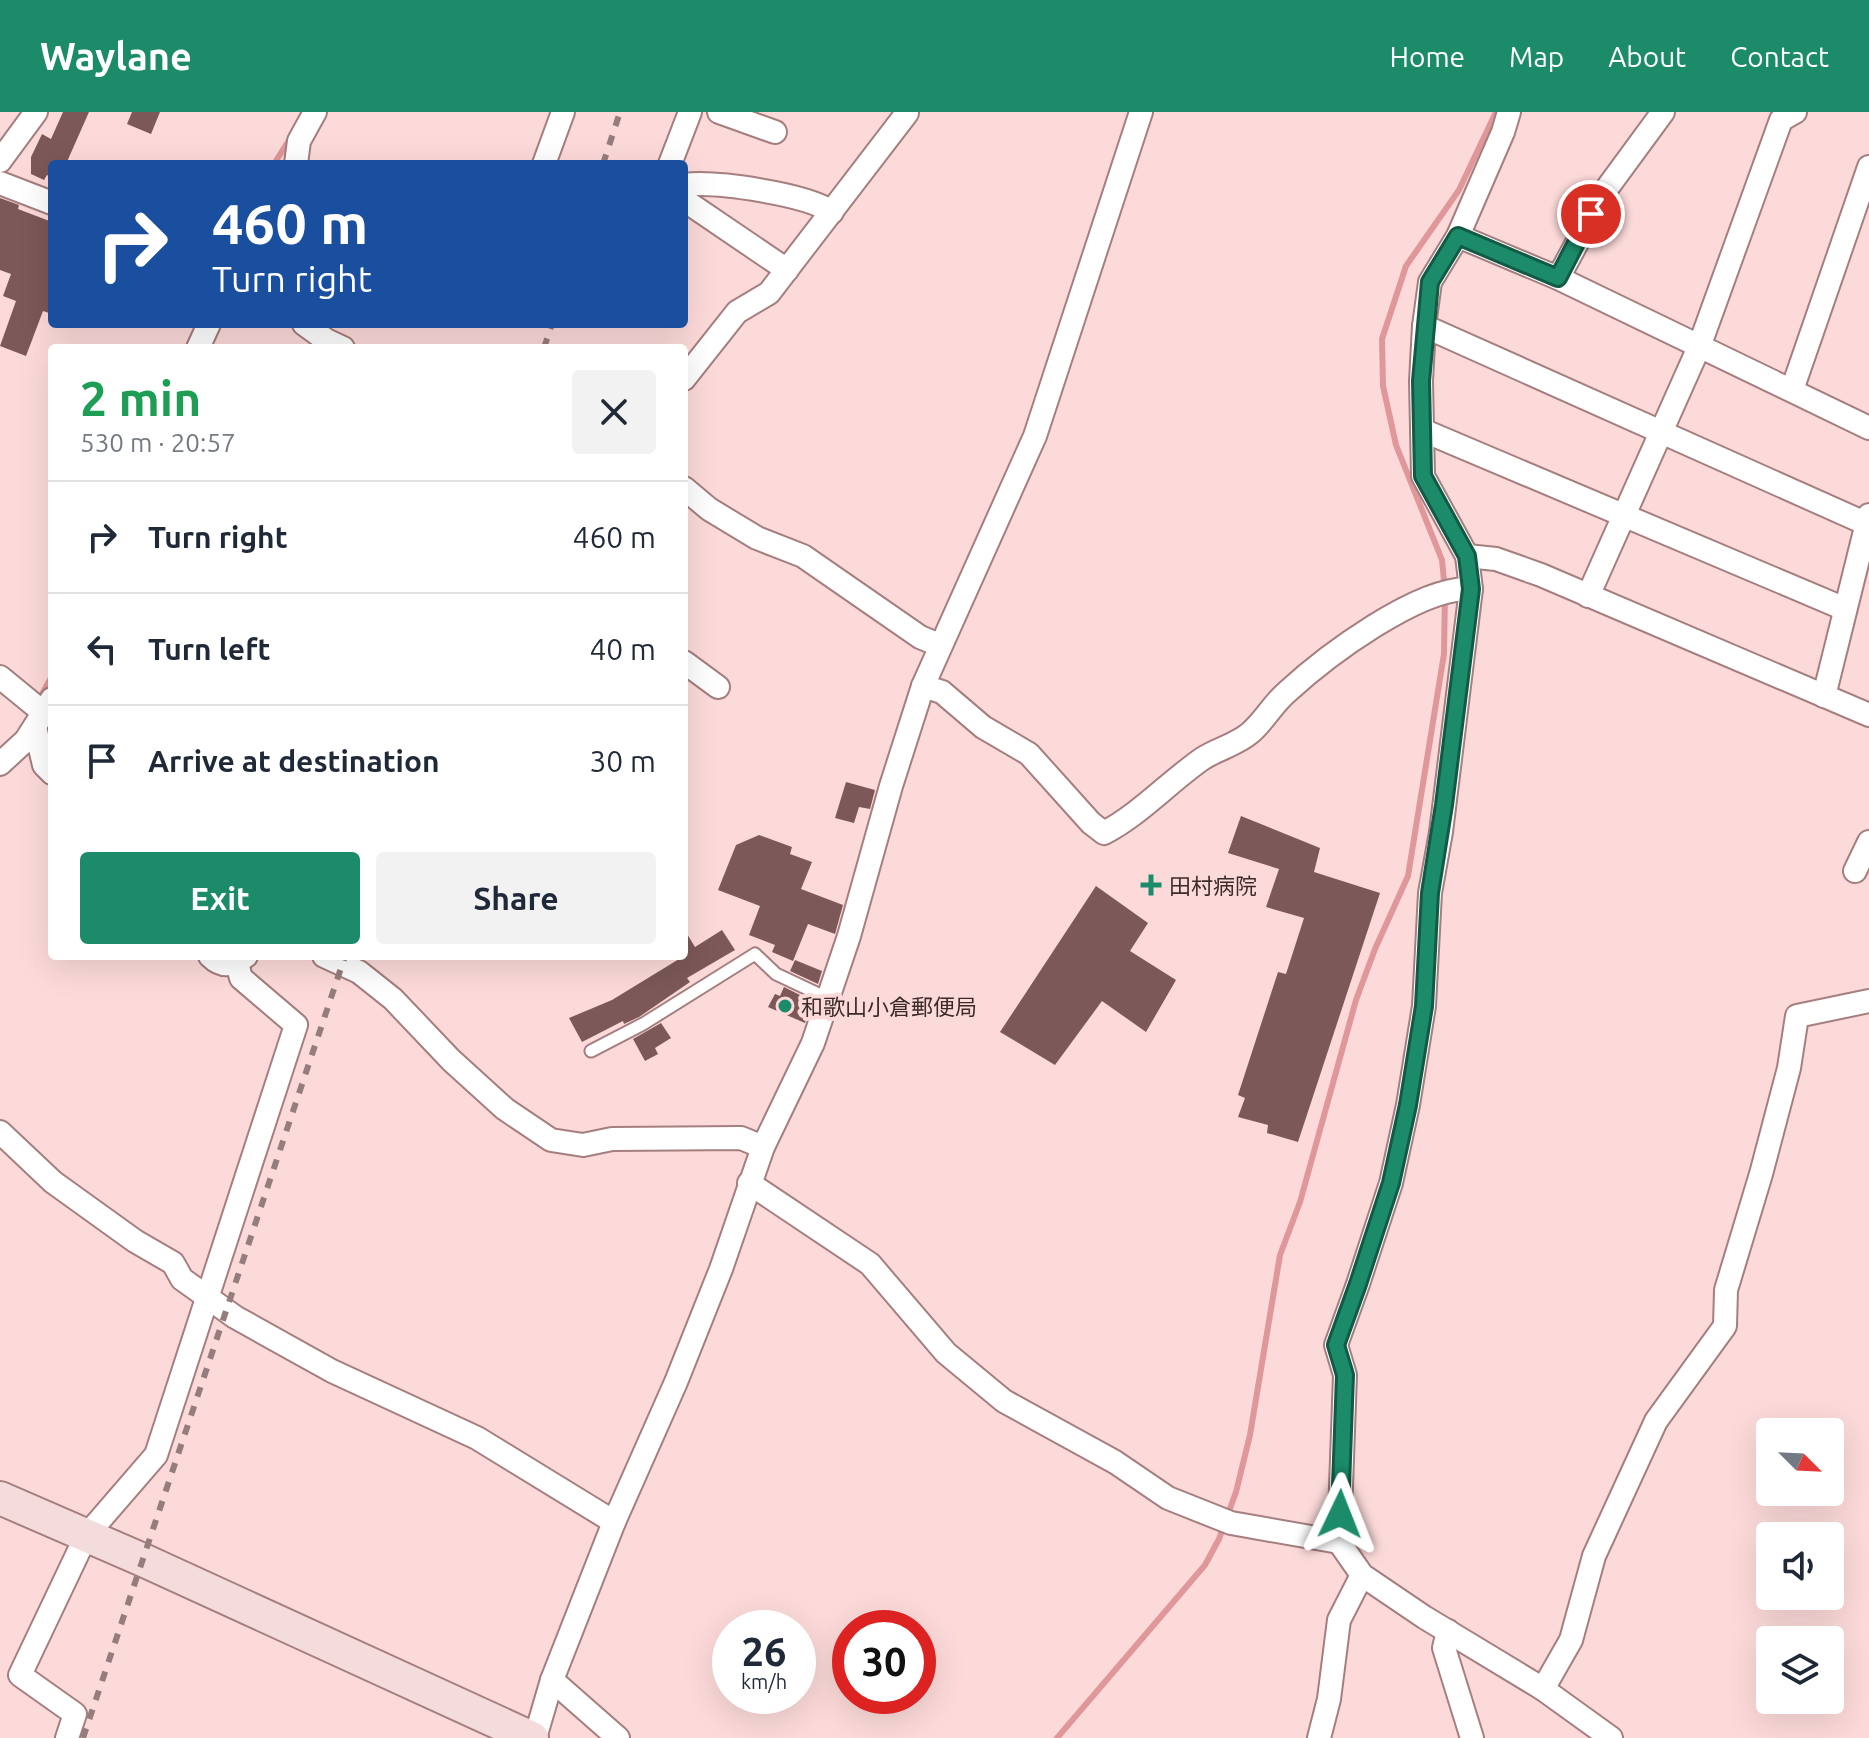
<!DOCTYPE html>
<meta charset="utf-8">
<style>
body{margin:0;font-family:Ubuntu,"Noto Sans JP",sans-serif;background:#f2f2f3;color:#1f2937;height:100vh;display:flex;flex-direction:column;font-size:30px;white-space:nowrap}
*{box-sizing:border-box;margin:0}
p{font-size:26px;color:#747a83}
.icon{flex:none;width:44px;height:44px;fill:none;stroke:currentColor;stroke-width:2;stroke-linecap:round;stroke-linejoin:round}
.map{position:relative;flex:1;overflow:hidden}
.drawer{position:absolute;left:48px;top:232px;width:640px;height:616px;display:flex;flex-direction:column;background:#fff;border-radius:8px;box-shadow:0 8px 32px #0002}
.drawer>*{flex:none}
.top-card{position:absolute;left:48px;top:48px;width:640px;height:168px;border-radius:8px;box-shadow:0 8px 32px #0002;background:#1a4fa0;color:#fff;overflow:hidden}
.needle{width:52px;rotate:114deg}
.tools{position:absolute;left:1756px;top:1306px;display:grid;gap:16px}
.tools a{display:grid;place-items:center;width:88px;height:88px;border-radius:8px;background:#fff;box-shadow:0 8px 32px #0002;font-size:40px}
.speed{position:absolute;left:712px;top:1498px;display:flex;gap:16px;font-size:40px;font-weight:700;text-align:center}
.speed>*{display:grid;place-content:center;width:104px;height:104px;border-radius:50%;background:#fff;box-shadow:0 8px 32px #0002;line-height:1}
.speed small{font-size:20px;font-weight:400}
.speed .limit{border:12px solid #d22;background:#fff;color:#111}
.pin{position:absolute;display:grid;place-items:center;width:68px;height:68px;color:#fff;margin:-34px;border:4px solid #fff;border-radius:50%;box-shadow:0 2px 8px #0007}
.me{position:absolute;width:88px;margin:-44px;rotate:2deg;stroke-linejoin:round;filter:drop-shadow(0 0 6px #0008)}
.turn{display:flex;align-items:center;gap:28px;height:168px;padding:0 32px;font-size:36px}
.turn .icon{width:104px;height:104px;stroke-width:2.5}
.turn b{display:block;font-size:56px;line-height:68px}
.round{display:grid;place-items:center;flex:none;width:84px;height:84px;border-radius:8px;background:#f2f2f3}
.head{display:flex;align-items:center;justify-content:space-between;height:136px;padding:0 32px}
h1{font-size:48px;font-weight:700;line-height:60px;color:#1e9e55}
.cta{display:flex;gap:16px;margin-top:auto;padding:16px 32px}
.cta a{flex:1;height:92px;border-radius:8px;background:#1c8b6a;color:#fff;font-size:32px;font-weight:700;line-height:92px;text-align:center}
.cta a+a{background:#f2f2f3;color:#1f2937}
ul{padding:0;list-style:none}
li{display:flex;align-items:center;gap:24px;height:112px;padding:0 32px;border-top:2px solid #e0e1e3}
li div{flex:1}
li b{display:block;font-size:30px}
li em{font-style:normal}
header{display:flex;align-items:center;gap:48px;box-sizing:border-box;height:112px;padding:0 40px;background:#1c8b6a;color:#fff}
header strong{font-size:38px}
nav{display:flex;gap:44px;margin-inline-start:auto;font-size:28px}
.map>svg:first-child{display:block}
</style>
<header>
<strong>Waylane</strong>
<nav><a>Home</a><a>Map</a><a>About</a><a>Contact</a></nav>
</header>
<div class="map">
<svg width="1869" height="1626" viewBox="0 0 1869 1626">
<rect width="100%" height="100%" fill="#fddada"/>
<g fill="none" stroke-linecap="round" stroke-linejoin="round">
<g stroke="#e09799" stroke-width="6">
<path d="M274,52L291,25"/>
<path d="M39,588L52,564"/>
<path d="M1057,1626L1205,1453L1219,1427L1236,1380L1250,1323L1280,1143L1300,1090L1356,888L1375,837L1408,764L1444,542L1445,479L1442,448L1396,333L1383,274L1382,227L1406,154L1459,78L1496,0"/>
</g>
</g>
<g fill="#7c5858">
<path d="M63,0H89L66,52H52V66L47,63L44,68L31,62V45L42,22L51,27Z"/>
<path d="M132,0H160L151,22L127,12Z"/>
<path d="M0,86L19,93L18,97L52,110V202L43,199L26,244L0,234L16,189L3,184L11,162L0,158Z"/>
<path d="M846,670L875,678L870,697L859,695L854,711L835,706Z"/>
<path d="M1241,704L1320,736L1314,760L1380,781L1298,1030L1267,1021L1268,1013L1238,1005L1245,986L1238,983L1278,860L1286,862L1304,806L1266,795L1279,757L1228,741Z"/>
<path d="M759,723L792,735L790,742L812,750L801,777L843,793L835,822L808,812L793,849L772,840L775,833L749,823L760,794L718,778L736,733Z"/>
<path d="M1096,774L1148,811L1130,839L1176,868L1146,920L1102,889L1055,953L1000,920Z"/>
<path d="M684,817L695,835L722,818L735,838L687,866L690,870L639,905L624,912L623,909L582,930L569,906L612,888L684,844Z"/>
<path d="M795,848L822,859L818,872L790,859Z"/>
<path d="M784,875L812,889L805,911L768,895L775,882L780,884Z"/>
<path d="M661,911L671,926L655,936L658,942L645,949L633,927Z"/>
</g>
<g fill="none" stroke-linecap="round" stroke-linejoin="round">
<defs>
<path id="lane" d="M591,939L643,912L755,842L776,862L829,887"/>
<g id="street">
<path d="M719,0L775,20"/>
<path d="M1509,0L1503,20L1458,124L1430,170L1424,214L1421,269L1423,364L1467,444L1471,477L1441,720L1430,781L1424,894L1408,993L1391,1071L1358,1172L1336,1233L1345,1263L1339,1430L1362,1463L1424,1505L1543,1577L1611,1626"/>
<path d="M0,49L36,0"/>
<path d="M296,52L299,29L315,0"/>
<path d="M544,52L563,0"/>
<path d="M670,52L690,0"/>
<path d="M0,71L52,91"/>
<path d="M684,73C716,69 806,82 832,100"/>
<path d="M684,88L787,158"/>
<path d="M1458,124L1558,166L1869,316"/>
<path d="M1558,166L1605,79L1663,0"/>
<path d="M304,212L326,228L343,236"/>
<path d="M1424,214L1867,412"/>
<path d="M198,236L209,212"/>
<path d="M684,267L737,200L769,181L907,1"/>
<path d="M1792,278L1869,55"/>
<path d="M1422,318L1845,497"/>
<path d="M684,376L709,397L757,426L803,444L920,525L939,533"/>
<path d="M1467,444L1496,447L1541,463L1869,603"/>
<path d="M1588,484L1699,235L1781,8L1795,0"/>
<path d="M684,550L718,575"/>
<path d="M0,565L44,601"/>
<path d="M923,574L942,580L983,615L1029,642L1091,711L1104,721C1140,702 1168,671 1202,647C1217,637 1236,633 1250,621C1264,609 1273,592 1287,580C1325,545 1419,474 1471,477"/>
<path d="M1824,584L1869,403"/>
<path d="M35,615L44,653L52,661"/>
<path d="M0,652L26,628L52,587"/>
<path d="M1855,759L1869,730"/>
<path d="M210,844C222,856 233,854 246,844"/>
<path d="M324,844L359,860L393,887L451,948L505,997L551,1028L583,1033L612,1027L741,1026L763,1035"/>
<path d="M0,1020L53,1070L135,1129L173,1151L182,1167L235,1205L332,1259L477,1326L614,1410"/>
<path d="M749,1071L870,1152L946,1241L1004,1289L1115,1350L1168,1386L1231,1411L1339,1430"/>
<path d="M1448,1519L1444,1536L1472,1626"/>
<path d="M552,1568L618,1626"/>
<path d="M1543,1577L1571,1528L1594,1444L1656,1309L1725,1214L1726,1178L1761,1062L1789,956L1797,904L1869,889"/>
<path d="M67,1626L75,1602L20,1563L86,1424L156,1343L296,913L241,866L237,851"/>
<path d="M535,1626L552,1568L614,1410L676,1270L721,1157L763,1035L813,931L849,824L891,674L923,574L1035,324L1141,0"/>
<path d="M1319,1626L1329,1587L1339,1508L1362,1463"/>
</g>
<path id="secondary" d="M0,1386L143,1448L532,1626"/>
</defs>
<use href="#lane" stroke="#a57e7f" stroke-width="15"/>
<use href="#street" stroke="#a57e7f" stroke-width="26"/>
<use href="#secondary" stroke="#a57e7f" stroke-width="36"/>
<use href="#lane" stroke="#fff" stroke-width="11"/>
<use href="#street" stroke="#fff" stroke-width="22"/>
<use href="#secondary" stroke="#f5dcdc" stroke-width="32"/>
<g stroke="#967d7d" stroke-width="6" stroke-dasharray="10 10" stroke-linecap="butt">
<path d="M603,52L620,0"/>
<path d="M544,236L552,212"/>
<path d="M83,1626L345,844"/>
</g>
</g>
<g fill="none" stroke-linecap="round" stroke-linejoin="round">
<defs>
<path id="route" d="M1340,1402L1345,1263L1336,1233L1358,1172L1391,1071L1408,993L1424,894L1430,781L1444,693L1471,477L1467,444L1423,364L1421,269L1430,170L1458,124L1558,166L1591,102"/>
</defs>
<use href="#route" stroke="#125a45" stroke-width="20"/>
<use href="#route" stroke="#1c8b6a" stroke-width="14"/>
</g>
<g fill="#1c8b6a" stroke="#fddada" stroke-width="3">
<path d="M1147 761h8v8h8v8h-8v8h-8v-8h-8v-8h8z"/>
<circle cx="785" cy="894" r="8"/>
</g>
<g text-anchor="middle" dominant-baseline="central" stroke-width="8" stroke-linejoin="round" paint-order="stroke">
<g font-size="22" fill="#3b2b2b" stroke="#fddada" text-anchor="start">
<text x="1169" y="773">田村病院</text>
<text x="801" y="894">和歌山小倉郵便局</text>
</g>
</g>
</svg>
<div class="tools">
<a><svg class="needle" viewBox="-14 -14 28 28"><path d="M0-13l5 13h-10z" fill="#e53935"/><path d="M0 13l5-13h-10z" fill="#747a83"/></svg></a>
<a><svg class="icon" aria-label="sound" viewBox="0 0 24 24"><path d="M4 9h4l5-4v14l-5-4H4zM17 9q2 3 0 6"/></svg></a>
<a><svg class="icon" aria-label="layers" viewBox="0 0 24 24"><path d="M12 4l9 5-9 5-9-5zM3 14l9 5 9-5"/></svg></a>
</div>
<div class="speed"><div>26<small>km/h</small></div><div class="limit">30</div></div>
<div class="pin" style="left:1591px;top:102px;background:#d93025"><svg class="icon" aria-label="arrive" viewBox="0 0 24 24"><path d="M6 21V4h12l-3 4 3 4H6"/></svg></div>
<svg class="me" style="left:1340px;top:1402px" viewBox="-20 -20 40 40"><path d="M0-17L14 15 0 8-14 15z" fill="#1c8b6a" stroke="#fff" stroke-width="4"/></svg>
<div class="top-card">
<div class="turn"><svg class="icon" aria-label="right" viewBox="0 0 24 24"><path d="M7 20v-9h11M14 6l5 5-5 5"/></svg><div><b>460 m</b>Turn right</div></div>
</div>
<section class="drawer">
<div class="head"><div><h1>2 min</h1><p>530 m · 20:57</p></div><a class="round"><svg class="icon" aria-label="close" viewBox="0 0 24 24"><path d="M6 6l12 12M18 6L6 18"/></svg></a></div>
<ul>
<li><svg class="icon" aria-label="right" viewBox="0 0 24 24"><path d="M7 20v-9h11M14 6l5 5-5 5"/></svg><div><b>Turn right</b></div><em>460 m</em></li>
<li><svg class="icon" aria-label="left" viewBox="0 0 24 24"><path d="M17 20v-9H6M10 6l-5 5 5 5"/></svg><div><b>Turn left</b></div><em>40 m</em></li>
<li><svg class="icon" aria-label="arrive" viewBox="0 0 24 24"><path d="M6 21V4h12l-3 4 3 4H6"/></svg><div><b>Arrive at destination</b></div><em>30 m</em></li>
</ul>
<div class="cta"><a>Exit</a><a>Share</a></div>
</section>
</div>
